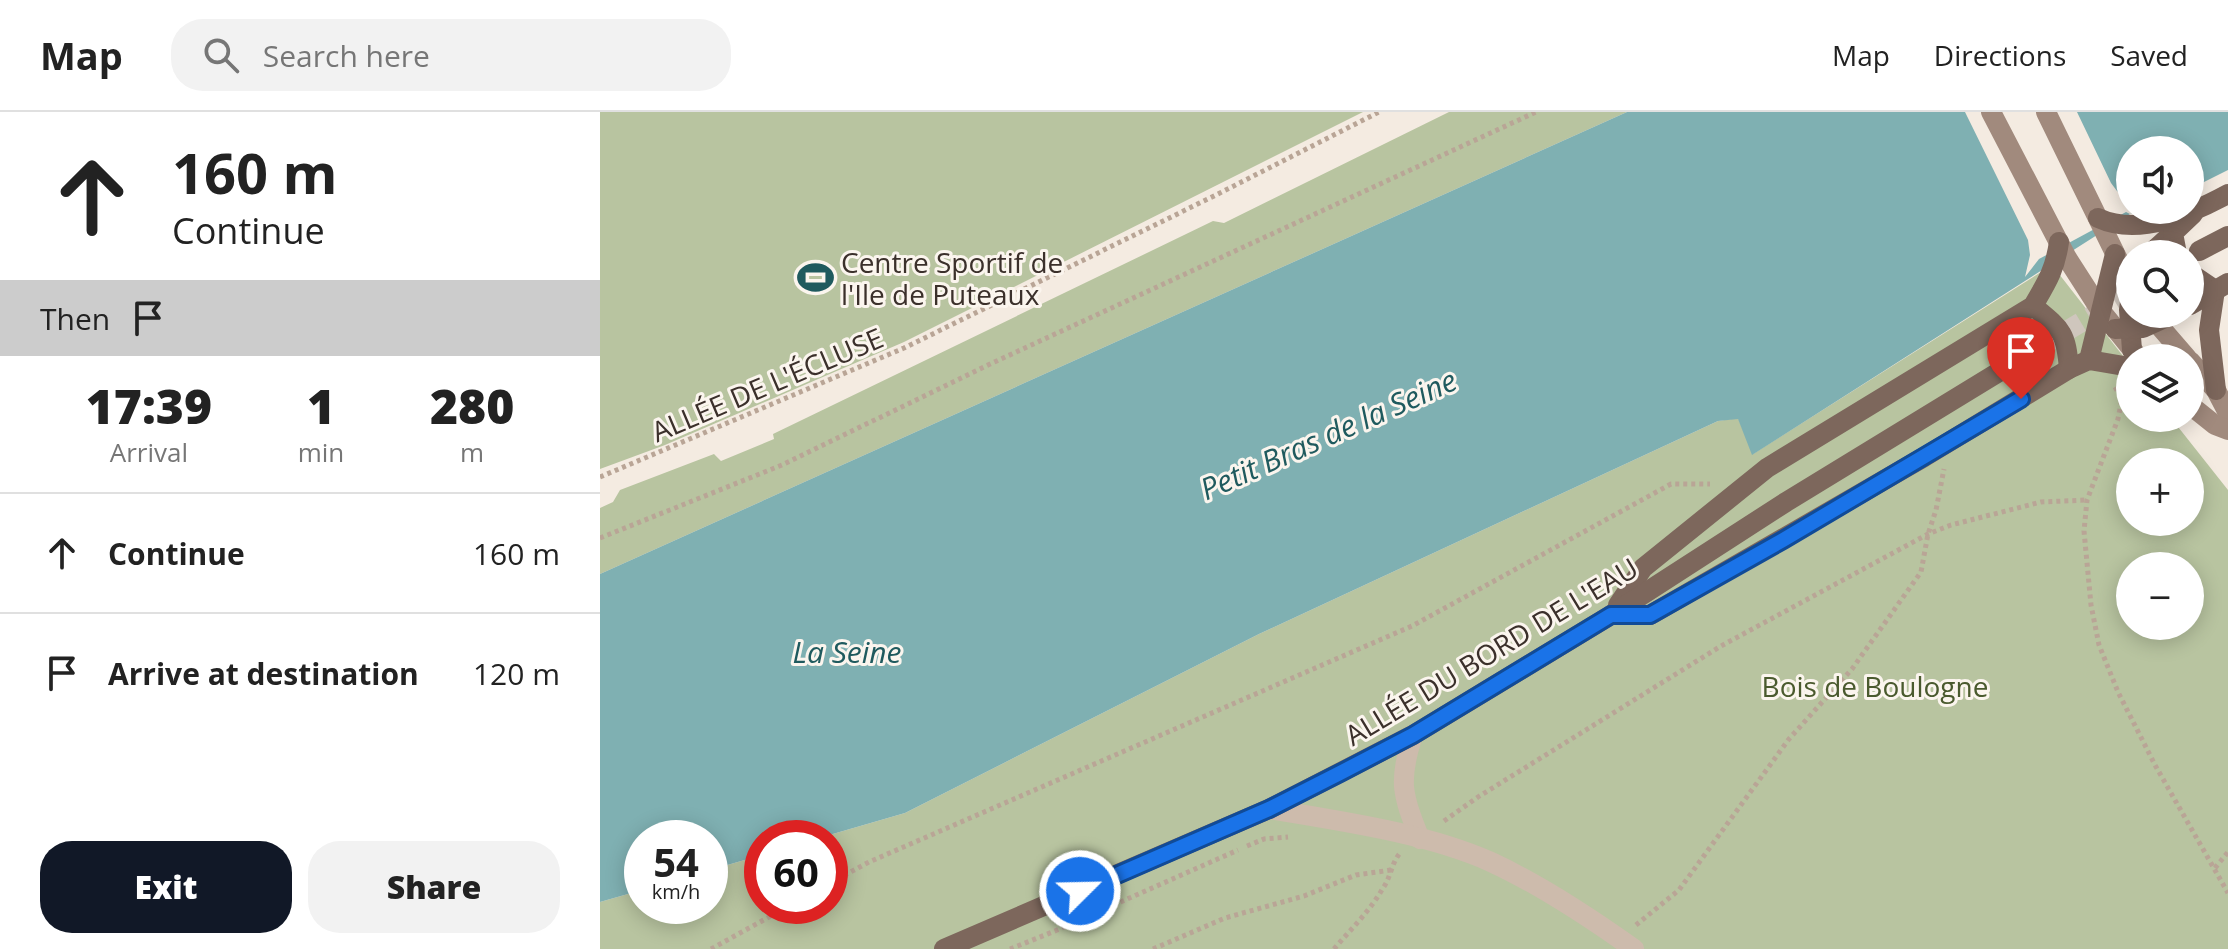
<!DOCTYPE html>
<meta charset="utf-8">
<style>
body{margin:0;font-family:"Open Sans",sans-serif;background:#f2f2f2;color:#222;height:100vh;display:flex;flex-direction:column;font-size:30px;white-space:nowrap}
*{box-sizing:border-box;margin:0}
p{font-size:26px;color:#767676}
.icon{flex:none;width:44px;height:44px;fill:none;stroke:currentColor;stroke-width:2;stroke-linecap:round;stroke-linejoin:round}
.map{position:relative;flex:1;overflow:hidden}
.drawer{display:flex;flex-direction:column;background:#fff;width:600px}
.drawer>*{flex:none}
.top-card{background:#fff;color:#222;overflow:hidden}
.controls{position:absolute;left:1516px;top:24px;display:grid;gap:16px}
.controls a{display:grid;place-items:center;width:88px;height:88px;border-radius:50%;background:#fff;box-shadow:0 4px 20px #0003;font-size:40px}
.speed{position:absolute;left:24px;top:708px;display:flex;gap:16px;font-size:40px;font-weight:700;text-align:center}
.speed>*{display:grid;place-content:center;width:104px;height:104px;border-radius:50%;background:#fff;box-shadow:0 4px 20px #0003;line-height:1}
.speed small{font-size:20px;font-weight:400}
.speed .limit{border:12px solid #d22;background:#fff;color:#111}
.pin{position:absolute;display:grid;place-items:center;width:68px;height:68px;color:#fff;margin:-82px -34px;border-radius:50% 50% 50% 0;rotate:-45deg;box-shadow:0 0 8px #0007}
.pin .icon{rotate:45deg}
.me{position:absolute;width:88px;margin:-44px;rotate:67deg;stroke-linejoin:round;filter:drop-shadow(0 0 6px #0008)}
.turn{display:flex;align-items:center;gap:28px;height:168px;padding:0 40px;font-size:36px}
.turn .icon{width:104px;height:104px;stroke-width:2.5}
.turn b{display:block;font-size:56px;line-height:68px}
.then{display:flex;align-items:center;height:76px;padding:0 40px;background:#0003;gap:16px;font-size:30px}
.eta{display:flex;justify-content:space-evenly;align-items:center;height:136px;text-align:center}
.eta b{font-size:48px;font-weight:800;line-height:56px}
.button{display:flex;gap:16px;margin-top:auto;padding:16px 40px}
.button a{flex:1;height:92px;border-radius:32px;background:#111827;color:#fff;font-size:32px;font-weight:800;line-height:92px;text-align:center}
.button a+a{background:#f2f2f2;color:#222}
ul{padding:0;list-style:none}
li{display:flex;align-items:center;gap:24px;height:120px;padding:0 40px;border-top:2px solid #e0e0e0}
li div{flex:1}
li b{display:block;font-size:30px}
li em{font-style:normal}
header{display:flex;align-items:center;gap:48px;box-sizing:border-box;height:112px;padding:0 40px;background:#fff;border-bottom:2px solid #e0e0e0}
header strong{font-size:38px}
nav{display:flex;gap:44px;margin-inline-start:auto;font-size:28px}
.search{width:560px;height:72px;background:#f2f2f2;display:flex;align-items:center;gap:20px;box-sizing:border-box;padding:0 28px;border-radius:32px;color:#767676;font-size:30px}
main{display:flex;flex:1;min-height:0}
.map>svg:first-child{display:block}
</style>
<header>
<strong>Map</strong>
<div class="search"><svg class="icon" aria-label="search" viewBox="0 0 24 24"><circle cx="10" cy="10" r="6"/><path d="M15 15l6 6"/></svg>Search here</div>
<nav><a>Map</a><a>Directions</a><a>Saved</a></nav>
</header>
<main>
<section class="drawer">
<div class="top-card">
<div class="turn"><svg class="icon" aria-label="ahead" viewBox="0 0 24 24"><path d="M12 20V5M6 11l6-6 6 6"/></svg><div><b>160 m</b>Continue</div></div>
<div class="then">Then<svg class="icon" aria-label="arrive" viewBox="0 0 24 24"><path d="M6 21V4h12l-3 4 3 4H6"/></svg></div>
</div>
<div class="eta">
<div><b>17:39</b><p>Arrival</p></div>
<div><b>1</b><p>min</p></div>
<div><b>280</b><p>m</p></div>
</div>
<ul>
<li><svg class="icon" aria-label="ahead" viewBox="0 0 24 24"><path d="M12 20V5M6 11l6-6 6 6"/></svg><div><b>Continue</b></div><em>160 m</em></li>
<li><svg class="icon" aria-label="arrive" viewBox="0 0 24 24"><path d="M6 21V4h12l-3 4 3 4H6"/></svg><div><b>Arrive at destination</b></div><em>120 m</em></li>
</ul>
<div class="button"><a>Exit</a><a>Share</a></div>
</section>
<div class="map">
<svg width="1628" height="837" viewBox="0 0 1628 837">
<rect width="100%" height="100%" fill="#f4ebe1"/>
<g fill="#b8c4a0" fill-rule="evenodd">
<path d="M0,0H763L304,230L65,333L0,357Z"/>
<path d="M849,0H1027L0,462V396L13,390L20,378L114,342L121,349L174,327L173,322L613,109L624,111Z"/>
<path d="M1452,153L1530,253V306H1571L1628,378V837H0V790L42,778V794H110V758L162,743V794H230V726H219L305,701L659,522L1118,309L1138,306L1153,342ZM1530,350H1590V410H1530ZM1530,454H1590V514H1530Z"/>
</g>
<path fill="#7fb0b2" d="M1027,0H1628V58L1590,77V38H1530V98H1540L1530,102L1152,343L1138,307L1118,309L659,522L305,701L219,726H162V743L110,758V726H42V778L0,790V462Z"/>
<path fill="#f4ebe1" d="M1365,0H1477L1511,71L1517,79L1530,89V98H1540L1530,102L1526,100L1439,147L1425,165L1430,143L1428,128Z"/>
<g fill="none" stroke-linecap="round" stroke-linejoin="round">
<path stroke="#cfc6bd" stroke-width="20" stroke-dasharray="20 10" stroke-linecap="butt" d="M1438,236L1530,181"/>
<g stroke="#b9a596" stroke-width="5" stroke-dasharray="4 4" stroke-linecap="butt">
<path d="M1515,275L1522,287L1518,307L1487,388L1484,419L1491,493L1499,533L1518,580L1555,653L1628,781"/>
<path d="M0,365L304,236L614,84L779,0"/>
<path d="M0,426L182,353L388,253L936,0"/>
<path d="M844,709L878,685L1121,534L1328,422L1351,413L1441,390L1487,388"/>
<path d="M647,734L664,727L688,725"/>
<path d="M1615,756L1628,740"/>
<path d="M230,771L269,750L812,514L1071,372H1110"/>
<path d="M1036,813L1079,778L1189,627L1252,557L1321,460L1328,422L1336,398L1344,357"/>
<path d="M111,837L189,794"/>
<path d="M410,837L455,819L638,738"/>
<path d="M553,837L625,806L704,784L756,763L791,758"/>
<path d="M734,837C751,817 770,799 783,776C791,765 791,752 800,741"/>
</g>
<g stroke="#cdbbac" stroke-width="20">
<path d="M813,623C798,669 802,682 820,727"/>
<path d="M669,697C740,709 826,721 891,750C941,773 989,805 1034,837"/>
</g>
<g stroke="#a18a7d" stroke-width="20">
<path d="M1391,0L1467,146L1501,199L1539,246"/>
<path d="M1446,0L1530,172"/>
<path d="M1549,202L1587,246"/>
<path d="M1590,249L1616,278L1628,301"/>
<path d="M1590,293L1615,313L1628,318"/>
</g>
<g stroke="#7d675c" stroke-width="20">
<path d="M1498,106C1539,125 1591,102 1628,82"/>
<path d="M1599,139L1628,124"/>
<path d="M1550,142L1573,121"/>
<path d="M1577,142L1573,121L1593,102"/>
<path d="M1590,161L1615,178"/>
<path d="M1615,178L1609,218L1616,278"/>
<path d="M1530,190L1529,198L1532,238"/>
<path d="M1590,193L1628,171"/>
<path d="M1433,194C1462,218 1466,220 1469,257"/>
<path d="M1515,217L1543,216L1574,202"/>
<path d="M1489,248L1515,142"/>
<path d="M1018,493L1043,456L1167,356L1433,194C1447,170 1455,158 1459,130"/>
<path d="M1011,503H1050L1324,345L1469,257L1489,248L1530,255"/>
<path d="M344,837L669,697L813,623L1011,503L1186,390L1438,236"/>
</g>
</g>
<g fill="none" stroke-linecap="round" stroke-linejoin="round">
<defs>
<path id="route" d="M480,779L669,697L740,661L813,623L1011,503H1050L1183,428L1421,287"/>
</defs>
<use href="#route" stroke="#114b97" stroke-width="20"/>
<use href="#route" stroke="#1a73e8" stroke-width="14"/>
</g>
<defs>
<symbol id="stadium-bare" viewBox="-9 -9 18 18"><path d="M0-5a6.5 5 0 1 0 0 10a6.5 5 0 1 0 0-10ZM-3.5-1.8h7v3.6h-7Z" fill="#1f5a5e" stroke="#fbf5ee" stroke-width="2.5" paint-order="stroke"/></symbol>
</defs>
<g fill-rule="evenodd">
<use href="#stadium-bare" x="190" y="140" width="51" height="51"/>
</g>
<g text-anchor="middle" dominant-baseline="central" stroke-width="6" stroke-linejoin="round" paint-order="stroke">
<g font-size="28" fill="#3b302b" stroke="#fbf5ee" text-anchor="start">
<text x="241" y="150">Centre Sportif de<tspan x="241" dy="32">l'Ile de Puteaux</tspan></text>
</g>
<g font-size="28" fill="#3b302b" stroke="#fbf5ee">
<text transform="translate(167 272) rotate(-23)">ALLÉE DE L'ÉCLUSE</text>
<text transform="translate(891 539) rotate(-31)">ALLÉE DU BORD DE L'EAU</text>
</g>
<g font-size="28" fill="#4a5a2e" stroke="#fbf5ee">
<text x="1275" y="574">Bois de Boulogne</text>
</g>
<g font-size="30" font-style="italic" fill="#1f5a5e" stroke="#fbf5ee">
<text transform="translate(728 322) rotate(-24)">Petit Bras de la Seine</text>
<text x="247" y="539">La Seine</text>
</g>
</g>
</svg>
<div class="controls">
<a><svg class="icon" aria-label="sound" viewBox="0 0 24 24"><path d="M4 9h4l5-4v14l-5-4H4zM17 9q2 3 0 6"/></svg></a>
<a><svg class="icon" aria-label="search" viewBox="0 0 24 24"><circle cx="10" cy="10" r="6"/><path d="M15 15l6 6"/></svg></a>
<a><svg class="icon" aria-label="layers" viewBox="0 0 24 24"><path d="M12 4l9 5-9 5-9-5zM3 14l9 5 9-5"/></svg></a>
<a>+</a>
<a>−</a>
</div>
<div class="speed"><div>54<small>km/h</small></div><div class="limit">60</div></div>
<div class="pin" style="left:1421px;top:287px;background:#d93025"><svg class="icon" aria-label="arrive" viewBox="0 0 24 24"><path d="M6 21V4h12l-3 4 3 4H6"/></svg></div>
<svg class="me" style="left:480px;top:779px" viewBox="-20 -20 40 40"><circle r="17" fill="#1a73e8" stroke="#fff" stroke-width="3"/><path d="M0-11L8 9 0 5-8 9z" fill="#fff"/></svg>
</div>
</main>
